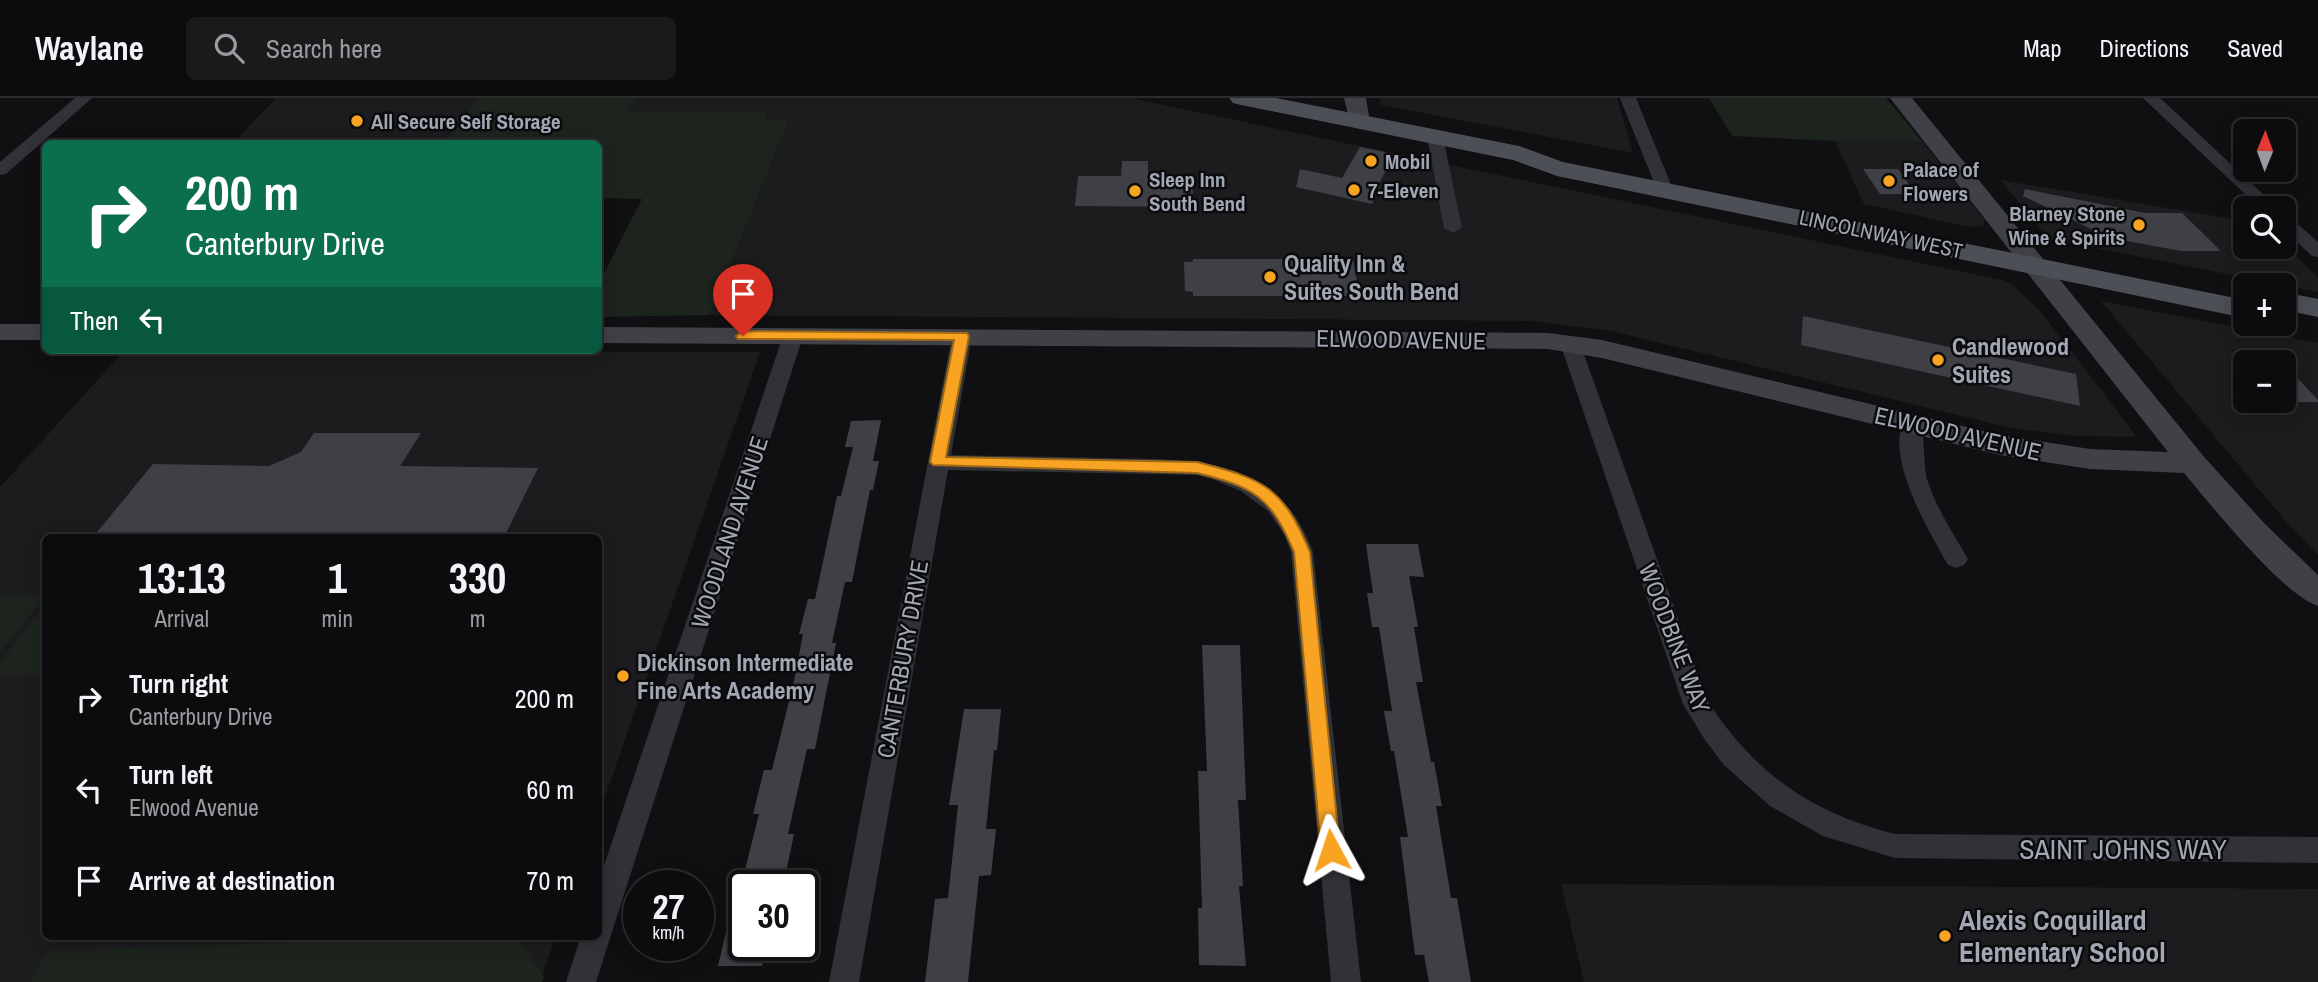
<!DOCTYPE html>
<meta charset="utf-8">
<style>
body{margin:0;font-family:"Archivo Narrow",sans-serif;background:#1a1a1c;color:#f1f3f6;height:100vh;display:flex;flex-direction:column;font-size:26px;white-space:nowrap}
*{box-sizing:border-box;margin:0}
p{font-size:23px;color:#9a9b9e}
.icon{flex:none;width:38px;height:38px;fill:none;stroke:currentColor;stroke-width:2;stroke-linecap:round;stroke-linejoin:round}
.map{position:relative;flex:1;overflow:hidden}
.details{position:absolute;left:42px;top:436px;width:560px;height:406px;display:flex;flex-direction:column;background:#0c0c0e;border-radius:10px;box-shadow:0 4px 18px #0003,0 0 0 2px #2c2c2e}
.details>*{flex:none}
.hud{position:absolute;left:42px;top:42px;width:560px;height:214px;border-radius:10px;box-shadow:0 4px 18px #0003,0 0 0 2px #2c2c2e;background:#0b6e4f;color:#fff;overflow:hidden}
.needle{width:46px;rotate:1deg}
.buttons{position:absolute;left:2233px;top:21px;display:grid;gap:14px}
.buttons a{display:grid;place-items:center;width:63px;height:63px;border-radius:10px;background:#0c0c0e;box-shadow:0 4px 18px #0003,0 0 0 2px #2c2c2e;font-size:35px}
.speed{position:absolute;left:623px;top:772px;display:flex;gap:14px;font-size:35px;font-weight:700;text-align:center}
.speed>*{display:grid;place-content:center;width:91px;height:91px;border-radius:50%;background:#0c0c0e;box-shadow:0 4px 18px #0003,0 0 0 2px #2c2c2e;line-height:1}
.speed small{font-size:18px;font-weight:400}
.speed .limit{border:4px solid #111;border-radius:10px;background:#fff;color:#111}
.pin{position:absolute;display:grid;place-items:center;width:60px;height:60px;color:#fff;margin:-72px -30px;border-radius:50% 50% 50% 0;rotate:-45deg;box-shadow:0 0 7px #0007}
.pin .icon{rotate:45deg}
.me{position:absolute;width:77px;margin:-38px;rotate:355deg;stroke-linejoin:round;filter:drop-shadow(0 0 5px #0008)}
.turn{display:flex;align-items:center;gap:24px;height:147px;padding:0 28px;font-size:32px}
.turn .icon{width:91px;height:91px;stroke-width:2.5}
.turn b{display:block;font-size:49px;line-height:60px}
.then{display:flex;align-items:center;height:66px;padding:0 28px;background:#0003;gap:14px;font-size:26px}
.eta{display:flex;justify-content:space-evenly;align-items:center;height:119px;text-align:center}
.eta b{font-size:42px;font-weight:800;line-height:49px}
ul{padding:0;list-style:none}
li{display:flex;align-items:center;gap:21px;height:91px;padding:0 28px}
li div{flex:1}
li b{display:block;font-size:26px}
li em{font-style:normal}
header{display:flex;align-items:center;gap:42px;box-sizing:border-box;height:98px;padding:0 35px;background:#0c0c0e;border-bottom:2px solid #2c2c2e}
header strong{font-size:33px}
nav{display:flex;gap:38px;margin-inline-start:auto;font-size:24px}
.search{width:490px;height:63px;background:#1a1a1c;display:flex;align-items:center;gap:18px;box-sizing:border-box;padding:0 24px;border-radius:10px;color:#9a9b9e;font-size:26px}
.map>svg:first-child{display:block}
</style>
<header>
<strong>Waylane</strong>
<div class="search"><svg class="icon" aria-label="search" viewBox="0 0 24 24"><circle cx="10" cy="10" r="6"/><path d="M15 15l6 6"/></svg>Search here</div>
<nav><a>Map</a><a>Directions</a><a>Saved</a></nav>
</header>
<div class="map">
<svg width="2318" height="884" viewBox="0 0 2318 884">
<rect width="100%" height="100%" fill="#101012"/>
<g fill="#1c1c1f" fill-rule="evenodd">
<path d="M276,0H478L444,45L232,46Z"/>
<path d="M636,0H1130L2002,182L2013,187L2042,215L2137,339L2074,338L2011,330L1611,233L1531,223L710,217L789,22H765L768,15L627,14Z"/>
<path d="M1380,0H1617L1633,55L1381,7Z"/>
<path d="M1835,43H1922L1985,123L1983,128L1969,129L1864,106Z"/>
<path d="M2000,82L2245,123V149H2284V146L2318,179V194L2050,141Z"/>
<path d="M2101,203L2318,245V457L2283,420ZM2245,264H2284V303H2245Z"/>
<path d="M125,252L760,254L599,716L598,439H46V838H556L540,884H0V389Z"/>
<path d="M1561,786L2318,791V884H1584Z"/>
</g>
<g fill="#1c241d">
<path d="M478,0H636L628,14H768L765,22H789L710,217L599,219V185L642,101L599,100L598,46L444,45Z"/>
<path d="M1709,0H1886L1922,43H1835L1732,38Z"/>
<path d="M0,497H46L0,554Z"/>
<path d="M45,507V571L40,577H0V565Z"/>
<path d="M462,838H515L544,878L542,884H30L47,853Z"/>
</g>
<g fill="#3f4045">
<path d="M1360,49L1395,56L1378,87L1380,88L1372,106L1296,89L1300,71L1342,80Z"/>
<path d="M1122,63H1148V78L1193,79V109L1075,108L1078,78H1121Z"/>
<path d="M1863,71H1898L1916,96H1880Z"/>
<path d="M2025,91L2145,115H2182L2221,153H2181L2110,140L2023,98Z"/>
<path d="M1193,161H1353L1359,194H1350V198H1193V194L1185,193L1184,164H1193Z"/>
<path d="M1803,218L2076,276L2080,308L1801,247Z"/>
<path d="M2284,266L2318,302V304H2284Z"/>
<path d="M881,322L873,363H879L873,392H870L852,484H845L832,545H836L815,651H807L788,736H794L784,784H742L759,716H753L764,672H772L794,583L803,536H799L808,501H815L837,398H841L853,349H845L851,323Z"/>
<path d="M314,335H421L400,368L538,370L504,439H93L153,366L269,368L301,354Z"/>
<path d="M1366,446H1418L1424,479L1409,478L1418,529H1414L1423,584H1416L1431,664H1434L1442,708H1436L1451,800H1457L1471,884H1429L1424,857H1415L1400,739H1408L1394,653H1391L1384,613H1392L1379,529H1372L1367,495H1373Z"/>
<path d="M1202,547H1240L1246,702H1238L1243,788H1239L1246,868L1199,867L1198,810H1202L1198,673H1207Z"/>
<path d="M964,611H1001L997,652H994L986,731H996L991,777L979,778L968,884H925L935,801L948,800L958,707H949Z"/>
<path d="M736,792L744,793V847H766L762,868H718Z"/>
</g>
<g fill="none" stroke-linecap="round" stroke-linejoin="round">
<g fill="#313237" fill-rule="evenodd">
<path d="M75,0H92L6,76L0,77V64Z"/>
<path d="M1620,0H1636L1673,92L1671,96H1659L1657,92Z"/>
<path d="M2143,0H2160L2278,110H2260Z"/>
<path d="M1435,34L1443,39L1462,130L1453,135L1444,130L1427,39Z"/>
<path d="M2284,118L2290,119L2318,144V159L2312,158L2284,132Z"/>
<path d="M793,232L800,234L803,238L596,884H566L581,838H598V785L783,238L786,234Z"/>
<path d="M962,232L969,234L972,238L951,357C1001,358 1051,359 1101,360C1190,362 1277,355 1313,454L1361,884H1331L1291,454L1284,436L1268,413L1241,393L1212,381L1197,377L948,372L859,884H829L952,238L955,234Z"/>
<path d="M1570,239L1577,241L1580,245L1707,602C1755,676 1810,714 1895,736L2318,739V765L1895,760L1823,738L1770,708L1724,667L1705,642L1683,606L1560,245L1563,241Z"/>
<path d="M1912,319L1919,321C1925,330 1923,366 1927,381C1936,410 1953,435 1968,461L1964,467L1956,470L1948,467C1930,435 1883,357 1905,321Z"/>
</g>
<g fill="#3f4147" fill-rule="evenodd">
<path d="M1344,0H1366L1370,24L1367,29H1351Z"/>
<path d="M1890,0H1912L2205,360L2265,426L2318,477V508C2283,497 2210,406 2184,375L2090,371L2000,357L1602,260L1548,251L598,245V229L1548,235L1602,242L2000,337L2090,351L2168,354Z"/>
<rect x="0" y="226" width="46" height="16"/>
</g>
<g fill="#4d4f56" fill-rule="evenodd">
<path d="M1229,0H1276L1519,48L1563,64L2245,202V220L1557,78L1513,62L1241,7L1233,5Z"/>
<path d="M2284,194L2318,201V219L2284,212Z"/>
</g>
</g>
<path fill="#f8a322" stroke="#a16a16" stroke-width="2" d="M743,233L967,235L969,238L946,359L1197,364C1264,381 1283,389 1310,454L1340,752L1338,759L1331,761L1324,759L1321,752L1294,454C1271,399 1254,389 1197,375L933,367L930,364L954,242L738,241L736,238Z"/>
<g fill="#f8a322" stroke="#0b0b0d" stroke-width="2.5">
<circle cx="357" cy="23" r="7"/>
<circle cx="1371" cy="63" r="7"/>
<circle cx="1889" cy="83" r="7"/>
<circle cx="1354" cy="92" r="7"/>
<circle cx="1135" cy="93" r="7"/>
<circle cx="2139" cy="127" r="7"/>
<circle cx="1270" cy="179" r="7"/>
<circle cx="1938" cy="262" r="7"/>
<circle cx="623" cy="578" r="7"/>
<circle cx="1945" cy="838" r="7"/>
</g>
<g text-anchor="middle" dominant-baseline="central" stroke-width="5" stroke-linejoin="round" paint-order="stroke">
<g font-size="21" font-weight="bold" fill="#a1a7b3" stroke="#0b0b0d" text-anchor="start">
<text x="371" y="23">All Secure Self Storage</text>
<text x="1385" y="63">Mobil</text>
<text x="1903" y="71">Palace of<tspan x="1903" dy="24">Flowers</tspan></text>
<text x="1149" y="81">Sleep Inn<tspan x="1149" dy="24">South Bend</tspan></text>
<text x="1368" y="92">7-Eleven</text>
<text x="2125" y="115" text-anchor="end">Blarney Stone<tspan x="2125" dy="24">Wine &amp; Spirits</tspan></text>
</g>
<g font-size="21" fill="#a1a7b3" stroke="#0b0b0d">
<text transform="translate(1881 136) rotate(12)">LINCOLNWAY WEST</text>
</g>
<g font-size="24" font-weight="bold" fill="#a1a7b3" stroke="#0b0b0d" text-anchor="start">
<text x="1284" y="165">Quality Inn &amp;<tspan x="1284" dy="28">Suites South Bend</tspan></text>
<text x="1952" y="248">Candlewood<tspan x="1952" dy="28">Suites</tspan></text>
<text x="637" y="564">Dickinson Intermediate<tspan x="637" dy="28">Fine Arts Academy</tspan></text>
</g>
<g font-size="24" fill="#a1a7b3" stroke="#0b0b0d">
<text transform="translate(1401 241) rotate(1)">ELWOOD AVENUE</text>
<text transform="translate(1958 335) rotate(13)">ELWOOD AVENUE</text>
<text transform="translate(729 434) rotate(-72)">WOODLAND AVENUE</text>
<text transform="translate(1675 540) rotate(69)">WOODBINE WAY</text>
<text transform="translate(902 561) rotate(-80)">CANTERBURY DRIVE</text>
</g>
<g font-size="28" fill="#a1a7b3" stroke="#0b0b0d">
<text x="2123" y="751">SAINT JOHNS WAY</text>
</g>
<g font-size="28" font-weight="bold" fill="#a1a7b3" stroke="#0b0b0d" text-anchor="start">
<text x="1959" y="822">Alexis Coquillard<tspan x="1959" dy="32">Elementary School</tspan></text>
</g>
</g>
</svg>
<div class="buttons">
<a><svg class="needle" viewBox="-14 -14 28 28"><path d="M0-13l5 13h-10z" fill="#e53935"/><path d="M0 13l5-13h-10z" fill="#9a9b9e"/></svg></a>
<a><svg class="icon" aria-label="search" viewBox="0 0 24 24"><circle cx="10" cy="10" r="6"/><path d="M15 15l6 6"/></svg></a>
<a>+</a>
<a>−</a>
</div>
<div class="speed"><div>27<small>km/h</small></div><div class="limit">30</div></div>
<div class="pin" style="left:743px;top:238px;background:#d93025"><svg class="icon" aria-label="arrive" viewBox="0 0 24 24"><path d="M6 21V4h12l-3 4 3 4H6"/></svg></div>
<svg class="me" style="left:1331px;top:752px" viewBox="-20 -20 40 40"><path d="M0-17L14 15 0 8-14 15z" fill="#f8a322" stroke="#fff" stroke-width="4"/></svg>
<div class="hud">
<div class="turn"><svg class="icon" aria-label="right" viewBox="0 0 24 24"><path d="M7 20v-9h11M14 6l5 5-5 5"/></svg><div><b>200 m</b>Canterbury Drive</div></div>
<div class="then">Then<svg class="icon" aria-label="left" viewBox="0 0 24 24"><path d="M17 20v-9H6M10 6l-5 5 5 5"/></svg></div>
</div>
<section class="details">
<div class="eta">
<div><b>13:13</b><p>Arrival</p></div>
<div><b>1</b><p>min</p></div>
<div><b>330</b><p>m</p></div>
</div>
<ul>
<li><svg class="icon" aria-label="right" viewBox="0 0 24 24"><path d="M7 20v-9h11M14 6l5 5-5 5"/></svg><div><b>Turn right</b><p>Canterbury Drive</p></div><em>200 m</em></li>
<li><svg class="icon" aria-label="left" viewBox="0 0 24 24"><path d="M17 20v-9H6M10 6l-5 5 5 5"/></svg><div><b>Turn left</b><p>Elwood Avenue</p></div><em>60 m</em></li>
<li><svg class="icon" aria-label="arrive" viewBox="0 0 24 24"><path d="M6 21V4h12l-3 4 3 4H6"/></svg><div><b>Arrive at destination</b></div><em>70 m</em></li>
</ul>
</section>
</div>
